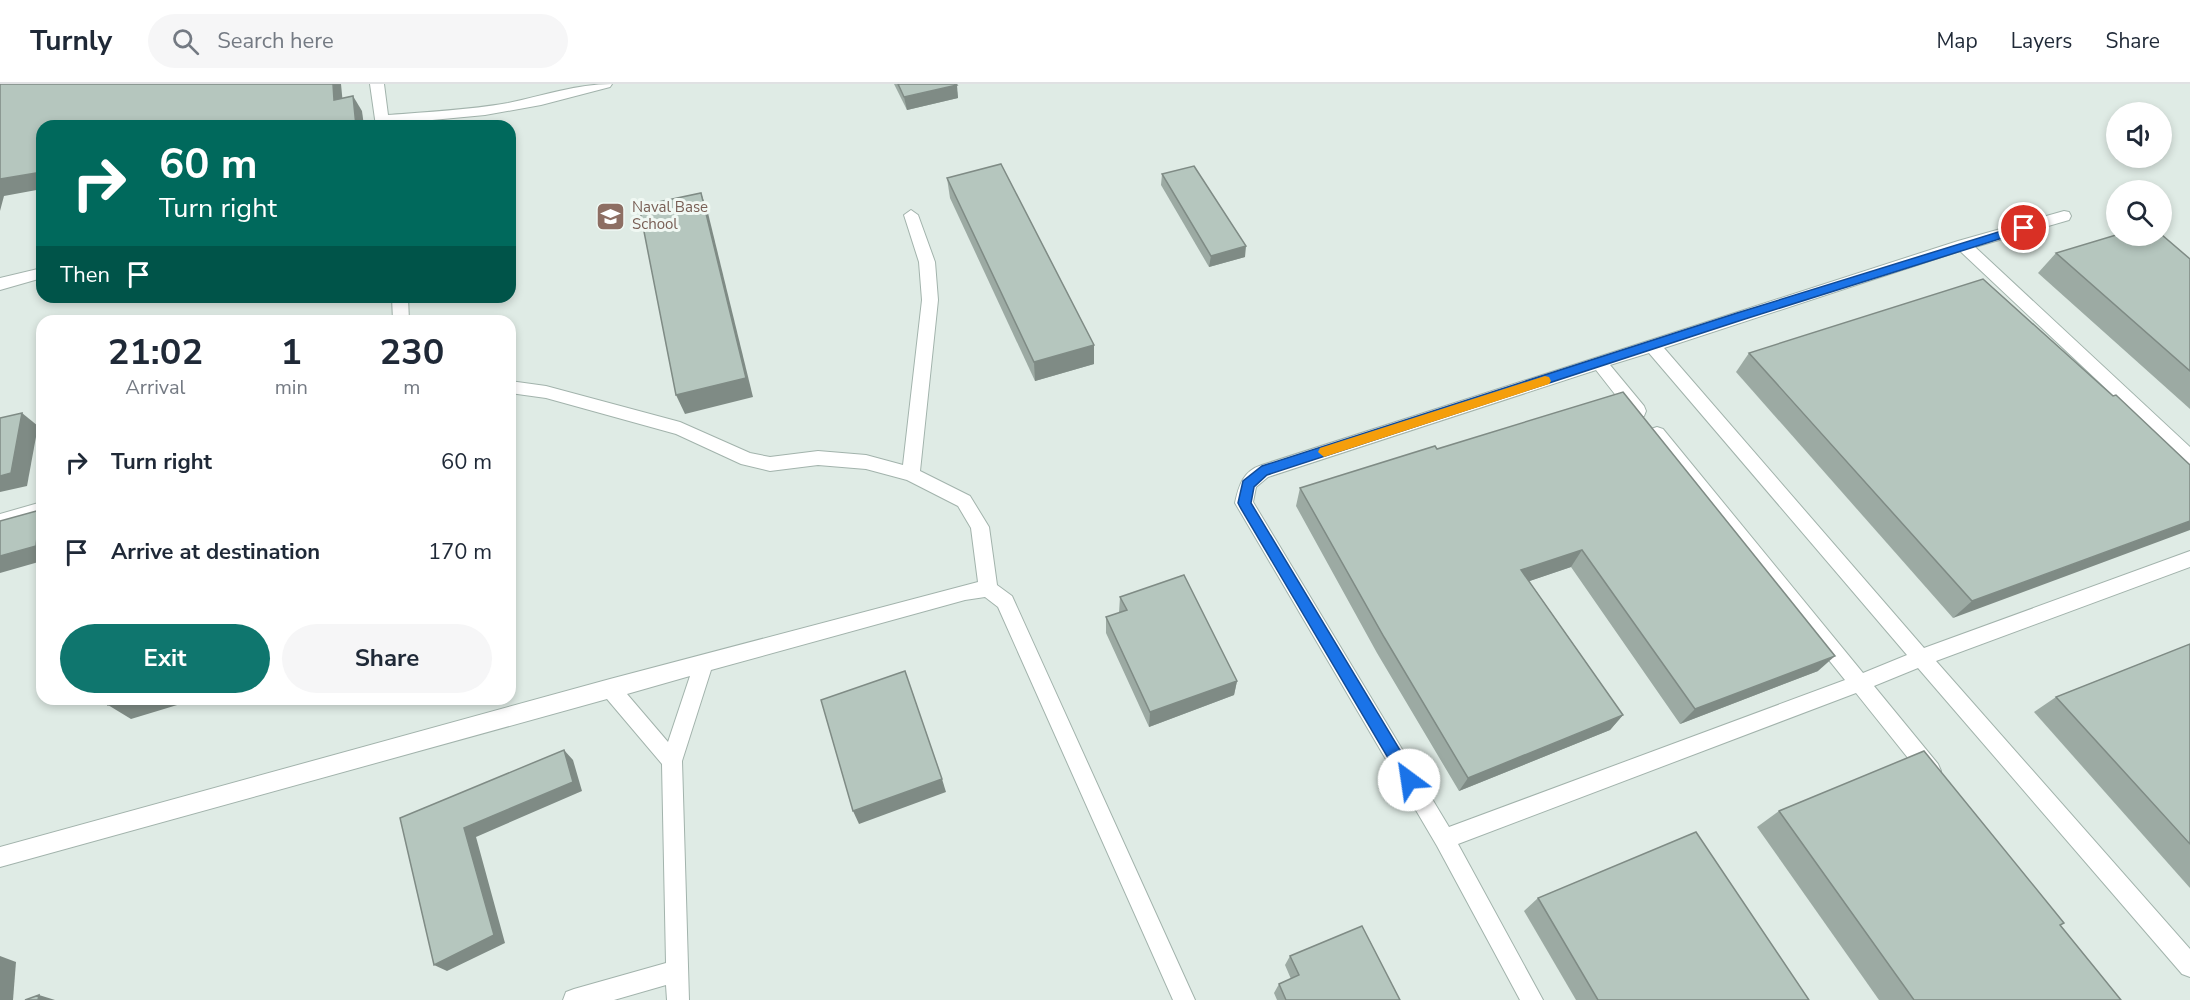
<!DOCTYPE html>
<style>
body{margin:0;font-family:"Nunito Sans",sans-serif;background:#f6f6f7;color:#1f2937;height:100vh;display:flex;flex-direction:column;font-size:22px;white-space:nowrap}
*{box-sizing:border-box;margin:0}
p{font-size:20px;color:#747a83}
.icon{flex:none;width:33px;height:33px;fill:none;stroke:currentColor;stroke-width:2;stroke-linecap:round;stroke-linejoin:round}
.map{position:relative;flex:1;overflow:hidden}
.sheet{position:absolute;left:36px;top:231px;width:480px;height:390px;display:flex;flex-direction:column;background:#fff;border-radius:18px;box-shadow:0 3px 9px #0003}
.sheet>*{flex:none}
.banner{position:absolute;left:36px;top:36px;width:480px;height:183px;border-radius:18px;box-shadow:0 3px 9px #0003;background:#00695c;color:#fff;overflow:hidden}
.buttons{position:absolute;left:2106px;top:18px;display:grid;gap:12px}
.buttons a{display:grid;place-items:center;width:66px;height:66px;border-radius:50%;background:#fff;box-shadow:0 3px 9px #0003;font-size:30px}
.pin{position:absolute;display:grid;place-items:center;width:51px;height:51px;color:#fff;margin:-26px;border:3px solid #fff;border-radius:50%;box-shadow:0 2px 6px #0007}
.me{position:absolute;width:66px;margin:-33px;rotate:329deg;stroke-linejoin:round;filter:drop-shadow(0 0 4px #0008)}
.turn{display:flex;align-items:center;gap:21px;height:126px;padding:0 24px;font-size:27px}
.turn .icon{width:78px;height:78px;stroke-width:2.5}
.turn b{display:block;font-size:42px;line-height:51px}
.then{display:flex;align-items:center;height:57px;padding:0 24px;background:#0003;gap:12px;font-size:22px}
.eta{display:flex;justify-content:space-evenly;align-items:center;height:102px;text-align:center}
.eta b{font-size:36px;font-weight:700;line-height:42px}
.primary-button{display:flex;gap:12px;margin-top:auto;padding:12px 24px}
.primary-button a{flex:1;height:69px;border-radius:36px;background:#0f766e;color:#fff;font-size:24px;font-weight:700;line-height:69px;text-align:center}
.primary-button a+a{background:#f6f6f7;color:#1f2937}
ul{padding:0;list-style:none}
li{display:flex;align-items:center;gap:18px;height:90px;padding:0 24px}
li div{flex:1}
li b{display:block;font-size:22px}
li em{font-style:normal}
header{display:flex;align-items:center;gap:36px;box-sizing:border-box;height:84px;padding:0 30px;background:#fff;border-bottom:2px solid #e0e1e3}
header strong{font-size:28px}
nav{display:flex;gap:33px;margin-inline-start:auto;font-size:21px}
.search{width:420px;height:54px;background:#f6f6f7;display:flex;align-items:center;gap:15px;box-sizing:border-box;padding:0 21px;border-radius:33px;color:#747a83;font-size:22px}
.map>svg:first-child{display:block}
</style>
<header>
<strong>Turnly</strong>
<div class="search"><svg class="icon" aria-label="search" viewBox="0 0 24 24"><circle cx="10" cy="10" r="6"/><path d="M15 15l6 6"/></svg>Search here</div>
<nav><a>Map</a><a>Layers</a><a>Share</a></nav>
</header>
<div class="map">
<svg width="2190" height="916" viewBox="0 0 2190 916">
<rect width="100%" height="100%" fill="#dfebe5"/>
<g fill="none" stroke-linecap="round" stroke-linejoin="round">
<defs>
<g id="minor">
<path d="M370,0H384L388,31C428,28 468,26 508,19C542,12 576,0 612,0L610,3L541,21L485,31L390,40V42H376Z"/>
<path d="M911,126L918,131L935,178L938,216L920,387L970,412L989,443L997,501L1012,512L1195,916H1173L998,523L985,513L965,516L711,586L682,677L689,916H667L666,901L614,916H563L566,908L574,905L666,879L662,680L607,615L0,783V763L610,595L978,498L971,444L958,422L907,396L866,385L818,381L770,387L741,380L676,350L546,314L510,309V297L546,302L680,338L750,369L770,373L818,367L866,371L903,381L922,216L919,178L904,131ZM690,592L668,658L627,610Z"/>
<path d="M2064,127L2069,128L2071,132L2069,136L1975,163L2190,363V380L2184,378L1960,167L1664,264L1924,564L2190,467V483L1936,577L2190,865V893L2182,890L1918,584L1874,602L1938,680L1941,687L1938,694L1931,697L1924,694L1856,609L1458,760L1543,916H1520L1437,762L1238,424L1235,419C1239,401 1243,387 1262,381L1958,157ZM1649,269L1907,571L1863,589L1663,345L1657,343L1651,345L1649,350L1651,355L1845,596L1449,743L1253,418L1256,403L1268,393L1596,286L1632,332L1638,334L1644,332L1646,327L1644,322L1610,281Z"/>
<path d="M42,184V194L0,206V194Z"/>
<path d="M392,213H408L409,237H393Z"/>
<path d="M42,418V432L0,444V430Z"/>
</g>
</defs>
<use href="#minor" stroke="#a2b3ac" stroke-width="2"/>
<use href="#minor" fill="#fff" fill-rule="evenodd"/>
</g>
<g fill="#9caaa3">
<path d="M894,0H956L958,14L907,26Z"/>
<path d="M1162,90L1245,173L1209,183L1161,101Z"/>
<path d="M947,94L1094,261V280L1035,297L950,114Z"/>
<path d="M2056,169L2190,175V325L2038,189Z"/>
<path d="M1749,269L2113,312L2190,381L1953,534L1736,288Z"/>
<path d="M1437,365L1818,587L1680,640L1571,483L1529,497L1623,631L1610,646L1459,707L1377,569L1296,422L1300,404Z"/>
<path d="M1120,513L1237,597L1234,611L1149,643L1106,549V533L1119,529Z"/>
<path d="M2190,560V804L2034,628L2056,613Z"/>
<path d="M1779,727L2060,841L2121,916H1879L1757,743Z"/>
<path d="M1538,814L1809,916H1576L1524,827Z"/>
<path d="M1290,872L1400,916H1277L1274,909L1279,900L1291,895L1285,881Z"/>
</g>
<g fill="#7f8b85">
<path d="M333,0H341L344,32L334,16Z"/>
<path d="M957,1L958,14L907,26L904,13Z"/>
<path d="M353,12L362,27L364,42H356Z"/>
<path d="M143,38L146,42H115Z"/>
<path d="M42,88V105L4,112L0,127V95Z"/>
<path d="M701,109L708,129L753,313L685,330L676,311Z"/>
<path d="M1246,162L1245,173L1209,183L1211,172Z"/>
<path d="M1094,261V280L1035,297L1034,278Z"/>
<path d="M22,329L38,342L27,402L0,408V392Z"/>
<path d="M40,426L42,427V477L0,489V472Z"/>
<path d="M2190,437V446L1953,534L1972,517Z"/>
<path d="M1582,466L1571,483L1512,503L1521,486Z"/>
<path d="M1835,572L1818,587L1680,640L1695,625Z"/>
<path d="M1237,597L1234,611L1149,643L1150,628Z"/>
<path d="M127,615H197L131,635L108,621Z"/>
<path d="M1623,631L1610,646L1459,707L1468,694Z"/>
<path d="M564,666L573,676L582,707L476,753L505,859L447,887L434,881L464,744Z"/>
<path d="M942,695L946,708L859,740L853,727Z"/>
<path d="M0,872L16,878L13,916H0Z"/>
<path d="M39,911L55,916H38Z"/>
</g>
<g fill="#b5c6be" stroke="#7f8b85" stroke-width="1.5">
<path d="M0,0H333L334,16L353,12L356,42H143V38L115,42H42V88L0,95Z"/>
<path d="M898,0H956L957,1L904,13Z"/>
<path d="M1001,80L1094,261L1034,278L947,94Z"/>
<path d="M1194,82L1246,162L1211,172L1162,90Z"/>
<path d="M701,109L746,294L676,311L639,122Z"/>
<path d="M2116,151H2162L2190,175V287L2056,169Z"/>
<path d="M1983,195L2113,312L2116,311L2190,381V437L1972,517L1749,269Z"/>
<path d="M1623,308L1835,572L1695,625L1582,466L1521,486L1623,631L1468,694L1384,553L1300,404L1435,362L1437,365Z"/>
<path d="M22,329L11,389L0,392V334Z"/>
<path d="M40,426L36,462L0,472V437Z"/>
<path d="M1184,491L1237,597L1150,628L1106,533L1127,526L1120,513Z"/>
<path d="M2190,560V760L2056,613Z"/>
<path d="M905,587L942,695L853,727L821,616Z"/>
<path d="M108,615H127L108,621Z"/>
<path d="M564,666L573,698L464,744L494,851L434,881L400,734Z"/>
<path d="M1924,667L2064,839L2060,841L2121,916H1914L1779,727Z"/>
<path d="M1696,748L1809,916H1598L1538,814Z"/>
<path d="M1362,842L1400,916H1286L1279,900L1299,891L1290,872Z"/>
<path d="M39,911L38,916H25Z"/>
</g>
<path fill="#1a73e8" stroke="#114b97" stroke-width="1.5" d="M2024,140L2029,144L2028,146L1745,235L1267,391L1254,403L1251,419L1415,691L1417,696L1415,701L1409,703L1404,701L1240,423L1238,419L1243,397L1262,382L1737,229Z"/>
<path fill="#f59e0b" d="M1545,292L1549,293L1551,297L1549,300L1324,373L1318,368L1320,364Z"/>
<defs>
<symbol id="school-square" viewBox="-11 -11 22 22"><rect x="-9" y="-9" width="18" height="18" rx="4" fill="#8d6e63" stroke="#f0f8f3"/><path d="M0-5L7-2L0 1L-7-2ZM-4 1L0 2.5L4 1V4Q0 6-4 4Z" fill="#fff"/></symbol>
</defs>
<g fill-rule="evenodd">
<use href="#school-square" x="594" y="116" width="33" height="33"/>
</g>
<g text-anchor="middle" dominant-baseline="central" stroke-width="6" stroke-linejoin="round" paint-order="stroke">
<g font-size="15" fill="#785e54" stroke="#f0f8f3" text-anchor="start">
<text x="632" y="123">Naval Base<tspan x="632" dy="17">School</tspan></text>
</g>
</g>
</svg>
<div class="buttons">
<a><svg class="icon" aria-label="sound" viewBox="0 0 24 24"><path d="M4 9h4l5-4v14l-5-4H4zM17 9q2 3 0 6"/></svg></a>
<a><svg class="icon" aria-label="search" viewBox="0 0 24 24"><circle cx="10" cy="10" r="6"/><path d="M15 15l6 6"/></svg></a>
</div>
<div class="pin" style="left:2024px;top:144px;background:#d93025"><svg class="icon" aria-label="arrive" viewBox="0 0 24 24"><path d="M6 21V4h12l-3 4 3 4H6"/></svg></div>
<svg class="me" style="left:1409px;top:696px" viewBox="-20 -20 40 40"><circle r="19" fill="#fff"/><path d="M0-13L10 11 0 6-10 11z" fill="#1a73e8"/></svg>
<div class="banner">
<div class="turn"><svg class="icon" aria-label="right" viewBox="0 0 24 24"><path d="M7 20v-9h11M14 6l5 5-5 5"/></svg><div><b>60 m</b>Turn right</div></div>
<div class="then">Then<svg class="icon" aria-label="arrive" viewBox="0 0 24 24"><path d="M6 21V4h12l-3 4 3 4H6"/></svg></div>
</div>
<section class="sheet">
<div class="eta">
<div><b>21:02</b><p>Arrival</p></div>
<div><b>1</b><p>min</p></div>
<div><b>230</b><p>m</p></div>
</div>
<ul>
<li><svg class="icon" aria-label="right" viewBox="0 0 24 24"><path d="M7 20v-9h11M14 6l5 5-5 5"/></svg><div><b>Turn right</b></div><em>60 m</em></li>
<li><svg class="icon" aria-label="arrive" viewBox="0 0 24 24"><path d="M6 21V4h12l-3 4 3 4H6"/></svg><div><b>Arrive at destination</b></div><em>170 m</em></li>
</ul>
<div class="primary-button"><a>Exit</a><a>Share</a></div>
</section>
</div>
